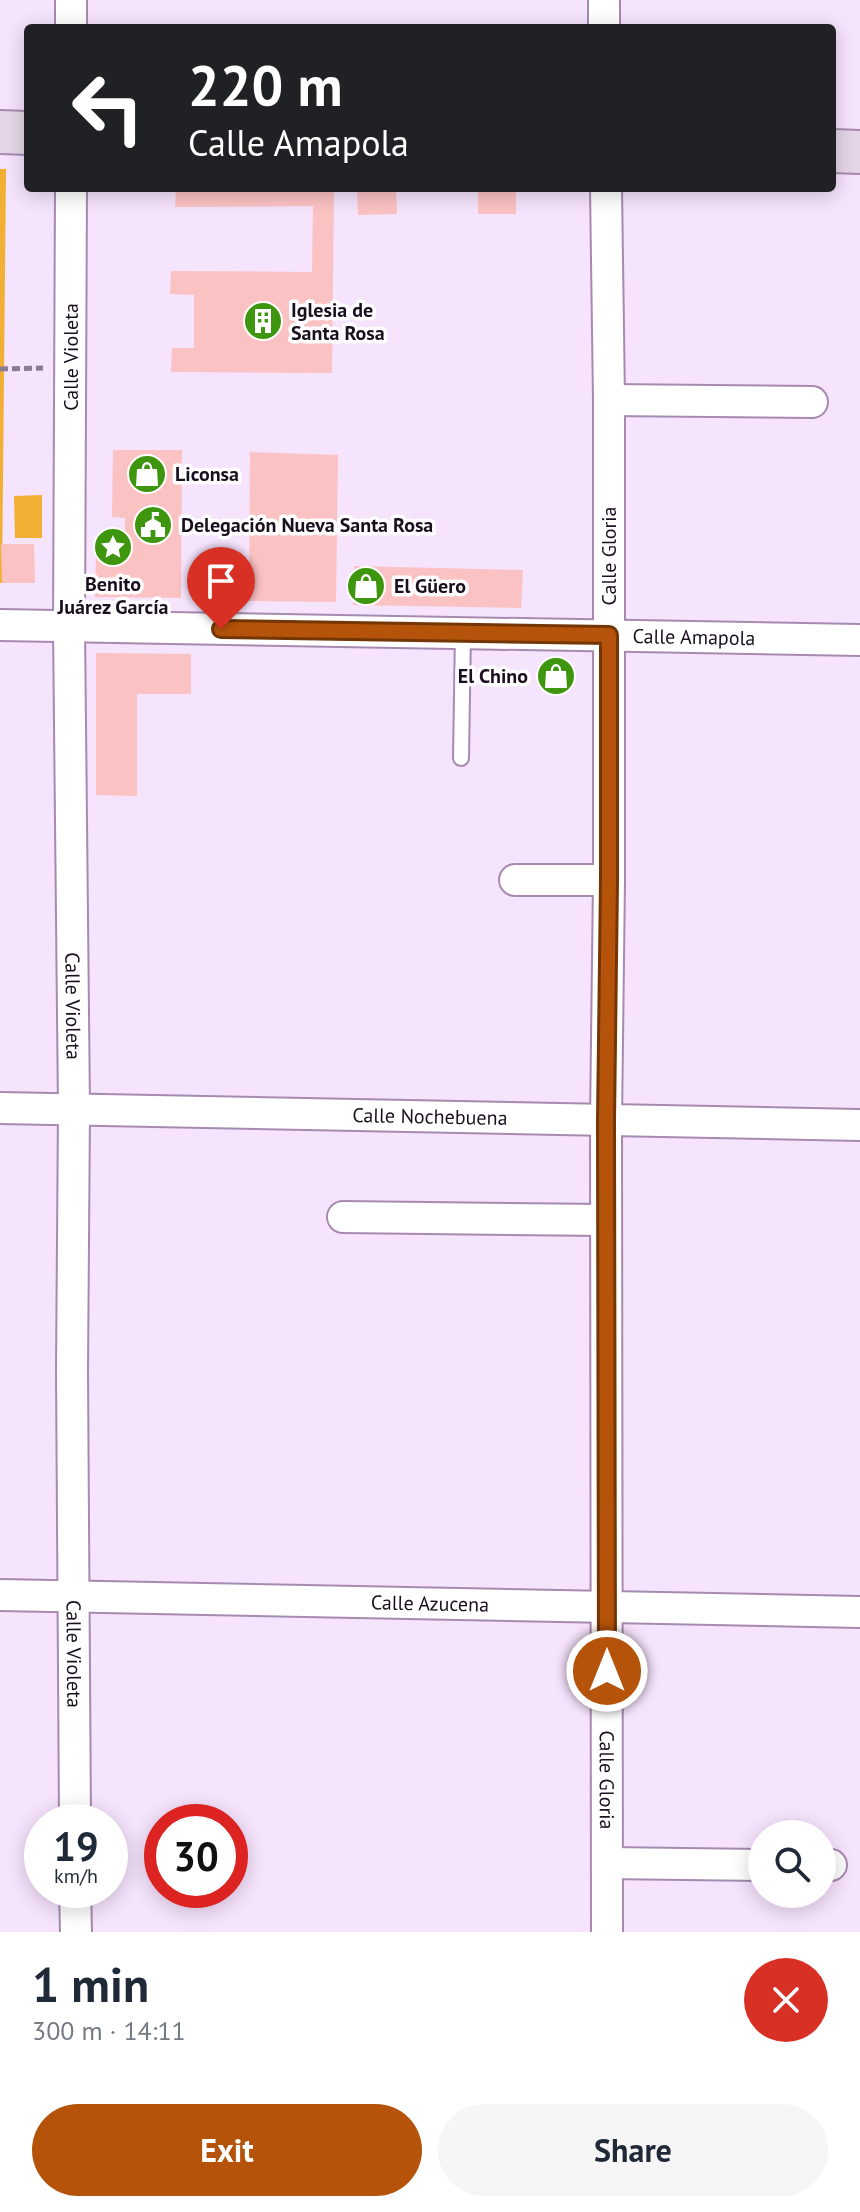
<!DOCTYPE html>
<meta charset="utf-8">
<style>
body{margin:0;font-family:"PT Sans",sans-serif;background:#f6f6f7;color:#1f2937;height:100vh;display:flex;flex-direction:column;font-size:30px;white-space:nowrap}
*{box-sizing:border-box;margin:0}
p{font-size:26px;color:#747a83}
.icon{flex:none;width:44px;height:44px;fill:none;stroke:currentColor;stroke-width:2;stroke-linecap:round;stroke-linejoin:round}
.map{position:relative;height:1932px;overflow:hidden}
.panel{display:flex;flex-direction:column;background:#fff;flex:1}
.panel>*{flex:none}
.top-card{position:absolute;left:24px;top:24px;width:812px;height:168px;border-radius:8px;box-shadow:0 4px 20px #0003;background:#202124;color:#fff;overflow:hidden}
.fabs{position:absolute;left:748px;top:1820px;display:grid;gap:16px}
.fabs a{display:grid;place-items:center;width:88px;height:88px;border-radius:50%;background:#fff;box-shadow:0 4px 20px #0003;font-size:40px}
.speed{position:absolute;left:24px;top:1804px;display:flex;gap:16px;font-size:40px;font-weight:700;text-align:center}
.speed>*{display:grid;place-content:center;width:104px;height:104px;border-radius:50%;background:#fff;box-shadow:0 4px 20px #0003;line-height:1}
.speed small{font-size:20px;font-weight:400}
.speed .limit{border:12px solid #d22;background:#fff;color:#111}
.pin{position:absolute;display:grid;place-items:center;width:68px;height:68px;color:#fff;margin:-82px -34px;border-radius:50% 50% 50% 0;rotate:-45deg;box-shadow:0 0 8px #0007}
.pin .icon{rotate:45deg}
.me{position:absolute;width:88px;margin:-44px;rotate:0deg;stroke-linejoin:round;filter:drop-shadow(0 0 6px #0008)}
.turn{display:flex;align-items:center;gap:28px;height:168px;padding:0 32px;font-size:36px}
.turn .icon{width:104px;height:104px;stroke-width:2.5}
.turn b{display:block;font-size:56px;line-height:68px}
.round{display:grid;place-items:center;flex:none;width:84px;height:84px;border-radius:42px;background:#f6f6f7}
.summary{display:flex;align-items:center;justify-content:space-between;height:136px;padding:0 32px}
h1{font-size:48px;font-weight:700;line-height:60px}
.cta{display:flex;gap:16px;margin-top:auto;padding:16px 32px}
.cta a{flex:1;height:92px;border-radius:48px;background:#b45309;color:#fff;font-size:32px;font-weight:700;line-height:92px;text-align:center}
.cta a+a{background:#f6f6f7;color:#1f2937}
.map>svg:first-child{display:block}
</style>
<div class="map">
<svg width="860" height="1932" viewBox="0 0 860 1932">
<rect width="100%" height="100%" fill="#f6e3fc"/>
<g fill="#f1af34">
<path d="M0,169H6L2,583H0Z"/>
<path d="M42,495V538H15L14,496Z"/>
</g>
<g fill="#fbc2c3">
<path d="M176,188H334L332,373L171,372L172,348H194V295L170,294L171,271L312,272L313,206L175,207Z"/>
<path d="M357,188H396L397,214L358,215Z"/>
<rect x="478" y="188" width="38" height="26"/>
<path d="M113,450H182L181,598L95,597L96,553L118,552V533H125V518L112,517Z"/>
<path d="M250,452L338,455L336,602L249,601Z"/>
<path d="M1,544H34L35,583H2Z"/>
<path d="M354,566L523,570L521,608L353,605Z"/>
<path d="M96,653L191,654V694H137V796L96,795Z"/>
</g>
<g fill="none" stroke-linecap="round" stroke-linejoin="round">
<defs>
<path id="lane" d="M461,758L463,632"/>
<g id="street">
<path d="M604,0V28"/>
<path d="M71,28V0"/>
<path id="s1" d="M71,188L69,627L74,1110L72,1371L75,1822"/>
<path id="s2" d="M606,188L609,400V880L606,1121L607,1932"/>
<path d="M609,400L812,402"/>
<path id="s3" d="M0,625L860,640"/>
<path d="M515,880H609"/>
<path id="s4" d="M0,1108L860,1125"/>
<path d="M343,1217L606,1220"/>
<path id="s5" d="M0,1595L860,1612"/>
<path d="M607,1863L762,1865"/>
<path d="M822,1865H831"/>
<path d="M75,1890L76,1932"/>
</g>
<g id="secondary">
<path d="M0,132L28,133"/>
<path d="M832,151L860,152"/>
</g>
</defs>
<use href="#lane" stroke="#a78ab0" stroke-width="18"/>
<use href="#street" stroke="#a78ab0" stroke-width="34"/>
<use href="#secondary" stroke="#a78ab0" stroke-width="46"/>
<path stroke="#8a7b8f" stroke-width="5" stroke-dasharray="8 4" stroke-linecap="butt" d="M0,369L43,368"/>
<use href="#lane" stroke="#fff" stroke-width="14"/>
<use href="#street" stroke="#fff" stroke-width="30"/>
<use href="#secondary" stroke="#e4d6e8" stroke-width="42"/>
</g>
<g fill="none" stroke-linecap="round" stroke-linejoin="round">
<defs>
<path id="route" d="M221,629L609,635V880L606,1121L607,1671"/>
</defs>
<use href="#route" stroke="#753606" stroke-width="20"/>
<use href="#route" stroke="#b45309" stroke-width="14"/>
</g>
<defs>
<symbol id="building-disc" viewBox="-11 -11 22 22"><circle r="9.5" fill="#3d960d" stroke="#fff"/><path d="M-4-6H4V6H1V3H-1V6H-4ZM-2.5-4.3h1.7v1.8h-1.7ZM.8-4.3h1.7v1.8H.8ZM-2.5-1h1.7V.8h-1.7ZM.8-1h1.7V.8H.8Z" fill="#fff"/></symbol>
<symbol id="shop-disc" viewBox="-11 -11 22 22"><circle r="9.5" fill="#3d960d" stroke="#fff"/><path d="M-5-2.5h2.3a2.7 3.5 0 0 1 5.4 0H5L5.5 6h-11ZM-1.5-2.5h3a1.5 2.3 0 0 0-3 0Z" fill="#fff"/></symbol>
<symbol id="civic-disc" viewBox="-11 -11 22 22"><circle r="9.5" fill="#3d960d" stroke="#fff"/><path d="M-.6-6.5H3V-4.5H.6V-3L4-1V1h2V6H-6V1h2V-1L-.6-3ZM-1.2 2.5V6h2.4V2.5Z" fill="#fff"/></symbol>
<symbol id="sight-disc" viewBox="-11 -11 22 22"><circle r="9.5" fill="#3d960d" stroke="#fff"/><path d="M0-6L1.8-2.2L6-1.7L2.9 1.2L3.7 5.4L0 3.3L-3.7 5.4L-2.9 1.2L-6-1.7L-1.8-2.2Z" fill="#fff"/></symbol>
</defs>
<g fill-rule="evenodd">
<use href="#building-disc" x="241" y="299" width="44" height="44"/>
<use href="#shop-disc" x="125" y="452" width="44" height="44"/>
<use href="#civic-disc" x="131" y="503" width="44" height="44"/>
<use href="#sight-disc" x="91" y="525" width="44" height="44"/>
<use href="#shop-disc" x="344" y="564" width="44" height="44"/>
<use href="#shop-disc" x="534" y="654" width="44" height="44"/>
</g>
<g text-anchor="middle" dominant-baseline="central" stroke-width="7" stroke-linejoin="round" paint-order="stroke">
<g font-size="20" font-weight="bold" fill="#1a0f1e" stroke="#fff" text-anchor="start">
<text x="291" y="310">Iglesia de<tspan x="291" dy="23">Santa Rosa</tspan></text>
<text x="175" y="474">Liconsa</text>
<text x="181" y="525">Delegación Nueva Santa Rosa</text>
<text x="113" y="584" text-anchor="middle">Benito<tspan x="113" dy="23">Juárez García</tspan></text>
<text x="394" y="586">El Güero</text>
<text x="528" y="676" text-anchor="end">El Chino</text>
</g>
<g font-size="20" fill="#1a0f1e" stroke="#fff">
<text transform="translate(71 357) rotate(-90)">Calle Violeta</text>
<text transform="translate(609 556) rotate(-90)">Calle Gloria</text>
<text stroke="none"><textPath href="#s3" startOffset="694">Calle Amapola</textPath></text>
<text stroke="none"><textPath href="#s1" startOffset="818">Calle Violeta</textPath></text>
<text stroke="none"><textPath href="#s4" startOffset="430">Calle Nochebuena</textPath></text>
<text stroke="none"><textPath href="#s5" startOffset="430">Calle Azucena</textPath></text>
<text stroke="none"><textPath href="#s1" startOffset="1466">Calle Violeta</textPath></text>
<text stroke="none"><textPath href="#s2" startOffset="1592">Calle Gloria</textPath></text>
</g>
</g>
</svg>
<div class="fabs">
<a><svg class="icon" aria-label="search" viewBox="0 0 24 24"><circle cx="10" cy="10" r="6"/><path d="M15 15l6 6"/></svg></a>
</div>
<div class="speed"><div>19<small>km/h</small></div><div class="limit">30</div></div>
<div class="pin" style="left:221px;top:629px;background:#d93025"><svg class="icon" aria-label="arrive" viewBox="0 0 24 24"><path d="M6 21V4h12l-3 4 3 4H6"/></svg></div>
<svg class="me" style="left:607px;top:1671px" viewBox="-20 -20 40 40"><circle r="17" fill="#b45309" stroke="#fff" stroke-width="3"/><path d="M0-11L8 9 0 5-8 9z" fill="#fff"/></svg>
<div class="top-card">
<div class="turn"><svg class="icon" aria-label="left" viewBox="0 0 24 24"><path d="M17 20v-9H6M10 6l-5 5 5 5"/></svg><div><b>220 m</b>Calle Amapola</div></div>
</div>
</div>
<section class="panel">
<div class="summary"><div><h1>1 min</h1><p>300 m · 14:11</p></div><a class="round" style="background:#d93025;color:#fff"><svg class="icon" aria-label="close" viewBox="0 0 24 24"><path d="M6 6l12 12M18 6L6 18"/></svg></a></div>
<div class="cta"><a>Exit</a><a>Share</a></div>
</section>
